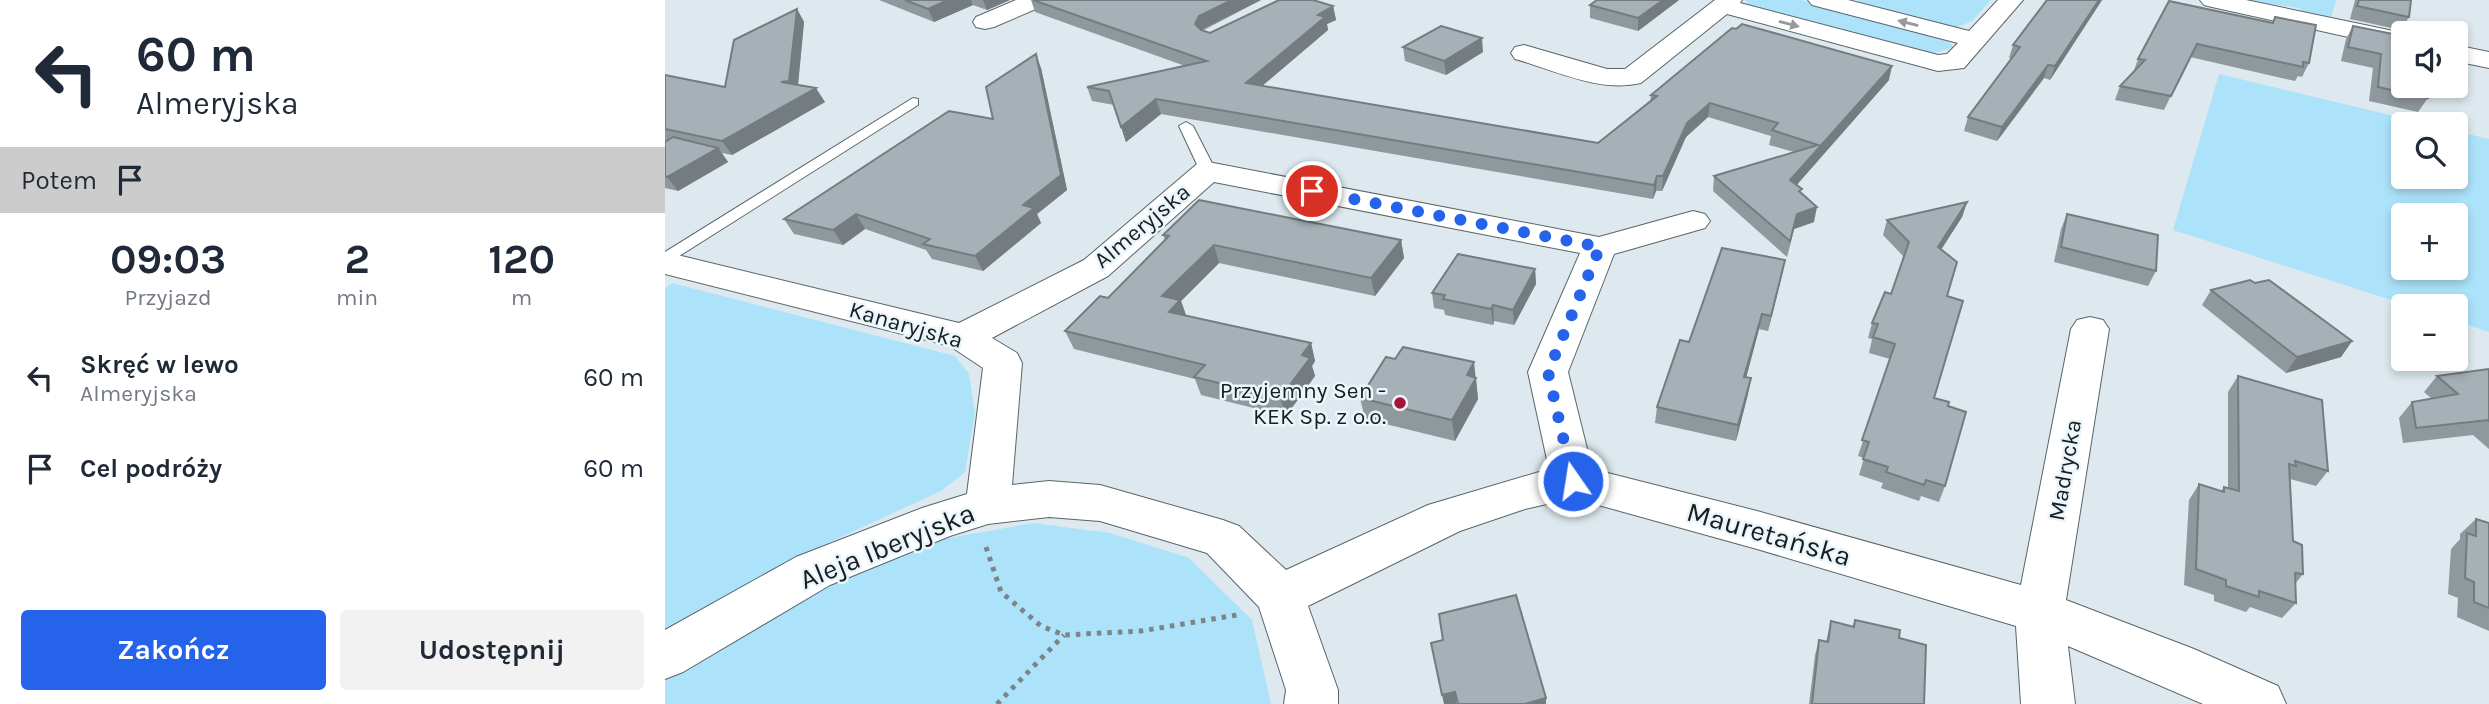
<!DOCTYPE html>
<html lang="pl">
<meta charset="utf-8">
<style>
body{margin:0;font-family:Karla,sans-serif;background:#f2f2f3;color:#1f2937;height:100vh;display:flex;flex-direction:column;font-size:26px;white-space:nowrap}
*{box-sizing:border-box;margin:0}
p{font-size:23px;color:#747a83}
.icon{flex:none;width:38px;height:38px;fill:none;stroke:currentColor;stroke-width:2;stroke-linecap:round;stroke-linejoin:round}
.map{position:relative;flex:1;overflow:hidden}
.panel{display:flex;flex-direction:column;background:#fff;width:665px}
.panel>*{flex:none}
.guide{background:#fff;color:#1f2937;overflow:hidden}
.tools{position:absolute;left:1726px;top:21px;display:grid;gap:14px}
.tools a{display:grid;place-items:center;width:77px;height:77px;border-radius:7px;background:#fff;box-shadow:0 4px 10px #0003;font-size:35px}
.pin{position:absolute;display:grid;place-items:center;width:60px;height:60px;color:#fff;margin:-30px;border:4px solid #fff;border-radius:50%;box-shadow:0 2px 7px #0007}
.me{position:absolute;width:77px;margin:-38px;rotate:347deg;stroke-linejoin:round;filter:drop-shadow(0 0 5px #0008)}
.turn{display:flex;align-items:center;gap:24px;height:147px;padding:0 21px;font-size:32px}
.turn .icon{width:91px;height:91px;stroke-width:2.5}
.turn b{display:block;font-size:49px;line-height:60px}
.then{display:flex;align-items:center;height:66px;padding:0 21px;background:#0003;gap:14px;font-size:26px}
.eta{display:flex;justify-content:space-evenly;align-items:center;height:119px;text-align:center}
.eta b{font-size:42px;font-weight:700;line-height:49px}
.action{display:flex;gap:14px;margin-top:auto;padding:14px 21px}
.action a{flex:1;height:80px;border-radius:7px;background:#2563eb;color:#fff;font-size:28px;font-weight:700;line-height:80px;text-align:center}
.action a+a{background:#f2f2f3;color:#1f2937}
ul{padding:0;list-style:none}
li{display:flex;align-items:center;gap:21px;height:91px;padding:0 21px}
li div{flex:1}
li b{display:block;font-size:26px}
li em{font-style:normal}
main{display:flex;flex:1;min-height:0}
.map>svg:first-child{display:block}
</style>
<main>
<section class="panel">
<div class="guide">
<div class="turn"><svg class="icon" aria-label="left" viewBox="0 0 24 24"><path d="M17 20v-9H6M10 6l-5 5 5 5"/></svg><div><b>60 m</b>Almeryjska</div></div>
<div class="then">Potem<svg class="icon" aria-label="arrive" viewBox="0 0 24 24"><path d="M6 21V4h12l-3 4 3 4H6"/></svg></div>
</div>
<div class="eta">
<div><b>09:03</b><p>Przyjazd</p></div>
<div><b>2</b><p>min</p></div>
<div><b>120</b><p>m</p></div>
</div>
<ul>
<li><svg class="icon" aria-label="left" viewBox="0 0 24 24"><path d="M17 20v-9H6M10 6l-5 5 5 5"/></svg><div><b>Skręć w lewo</b><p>Almeryjska</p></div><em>60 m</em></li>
<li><svg class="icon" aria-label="arrive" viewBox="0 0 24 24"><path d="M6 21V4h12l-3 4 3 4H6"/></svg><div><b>Cel podróży</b></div><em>60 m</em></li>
</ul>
<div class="action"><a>Zakończ</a><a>Udostępnij</a></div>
</section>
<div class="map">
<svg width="1824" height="704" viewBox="0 0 1824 704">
<rect width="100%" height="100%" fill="#dde9ee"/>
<g fill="#ace3fa" fill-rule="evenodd">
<path d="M1080,0H1137L1269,35L1287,44V48L1264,54L1086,8Z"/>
<path d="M1194,0H1326L1307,21L1290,28L1192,3Z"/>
<path d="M1578,0H1671L1665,22L1644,17L1634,8Z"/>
<path d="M1554,74L1762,124H1738V177H1790V131L1824,139V332L1790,321V306H1745L1508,230ZM1790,215V268H1738V215Z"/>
<path d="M7,283L290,356L304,374L310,413L300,472L276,491L148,550L0,631V288Z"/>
<path d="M368,523L445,533L524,558L587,620L606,704H0V679L125,603L261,542Z"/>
</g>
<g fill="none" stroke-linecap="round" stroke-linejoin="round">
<defs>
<g id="service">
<path d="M248,98L253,99V105L0,265V252Z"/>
<path d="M521,122L528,126L551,171L548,174L543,176L535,171L514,126Z"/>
</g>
<g id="minor">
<path d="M351,0H384L380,5L329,27L320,29L311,27L308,22L311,17Z"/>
<path d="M1050,0H1077L1075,3L1273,55L1282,54L1293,43L1147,5L1143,0H1183L1304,31L1333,0H1358L1299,68L1273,71L1062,14L976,83C935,93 889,70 850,59L846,53L850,47L859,45L942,69H960Z"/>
<path d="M1535,0H1581L1738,33V49L1547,7L1539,5Z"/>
<path d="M1790,45L1824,52V68L1790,61Z"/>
<path d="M543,162L934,237L1028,211L1040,214L1045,221L1040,228L949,254L903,372L927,469L1092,511L1356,585L1406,329L1412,320L1425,317L1438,320L1444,329L1401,600L1529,649L1613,686L1621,704H1538L1403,646L1410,704H1356L1351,626L1092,549L908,498L860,509L795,531L643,606L673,690V704H619L621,690L594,607L542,553L435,521L384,517L323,524L285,536L165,585L18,672L0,679V630L131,557L257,508L302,494L318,368L285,346L0,274V252L294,323L419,260L532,164ZM549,182L915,253L863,372L884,469L763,505L621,570L574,526L558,520L435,485L384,481L347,485L357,363L352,353L327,338L443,276Z"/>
</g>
</defs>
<use href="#service" stroke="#5a6569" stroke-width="2"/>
<use href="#minor" stroke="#5a6569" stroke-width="2"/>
<g stroke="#7c8488" stroke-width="5" stroke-dasharray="4.5 6" stroke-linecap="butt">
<path d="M321,547L336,592L376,626L399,635L476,631L572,615"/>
<path d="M332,704L399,635"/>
</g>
<use href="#service" fill="#fff" fill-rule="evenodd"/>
<use href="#minor" fill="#fff" fill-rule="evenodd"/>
</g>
<g fill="#8e989d">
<path d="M214,0H345L322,10L308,5L269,22Z"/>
<path d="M366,0H596L537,31L545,33L668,6L671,20L662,24L663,30L597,86L933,143L985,102L986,95L1224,80L1131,185L1149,222L1129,229L1122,257L1048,191L1049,176L1129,152L1104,145L1106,136L1043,117L1021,137L997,191H991L988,199L496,114L461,142L449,105L427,101L422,87L520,66L370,12Z"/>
<path d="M932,0H1014L973,31L925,18V5Z"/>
<path d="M1382,0H1437L1385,80L1379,78L1332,141L1299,131L1303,117L1346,58H1344L1348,45Z"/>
<path d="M1690,0H1746L1744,17L1736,30L1685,19Z"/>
<path d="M132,9L139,22L133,85L160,102L67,155L57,153L63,162L13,191L0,188V142L1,141H0V75L60,87Z"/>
<path d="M1610,17L1644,63L1637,77L1633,76L1630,81L1525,57L1499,110L1450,100L1455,86L1468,73L1473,59L1607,23Z"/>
<path d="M1688,26L1763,98L1753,112L1704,101L1708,68L1676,61L1681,39Z"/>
<path d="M738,47L818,52L781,75L740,61Z"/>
<path d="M376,68L402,190L372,214L376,223L318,271L267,259L261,250L200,229L178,245L129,234L119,219L328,119Z"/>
<path d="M1302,202L1297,217L1276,250L1282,296L1269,398L1283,406L1280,486L1274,502L1256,496L1254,501L1216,488L1218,483L1194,475L1199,458L1193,456L1225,359L1204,353L1207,339L1203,338L1207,323L1226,294L1239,257L1218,235L1222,220Z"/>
<path d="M1402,214L1491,271L1483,286L1389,262L1396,229Z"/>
<path d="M498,235L736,240L739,258L710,296L554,263L516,301L521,315L646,343L650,361L647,366L650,376L621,416L536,395L530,379L409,349L400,331L443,298L500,240Z"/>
<path d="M1120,260L1117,275L1103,331L1094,329L1081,378L1083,394L1071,441L990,423L992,407Z"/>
<path d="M870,269L871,284L849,325L829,321L828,325L780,315L779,310L769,308L767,293Z"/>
<path d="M1590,283L1687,341L1676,357L1621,373L1537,305L1546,290Z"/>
<path d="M1824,369V449L1808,435L1738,443L1734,418L1747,402L1767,399L1759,392L1772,376Z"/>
<path d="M1573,376L1663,471L1651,486L1625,479L1628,541L1638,574L1630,584L1631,603L1617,618L1585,607L1581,612L1549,601V595L1519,585L1524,500L1534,484L1556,491L1559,487L1563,488V392Z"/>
<path d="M811,378L813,399L790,441L700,419L695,398Z"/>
<path d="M1811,519L1824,523V631L1792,617L1793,598L1783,594L1786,549L1795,539V534Z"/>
<path d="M1190,620L1234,638L1259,704H1144L1150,655L1154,640L1161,642L1166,621L1187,627Z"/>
</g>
<g fill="#747c7f">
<path d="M283,0H306L308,5L269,22L263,9Z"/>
<path d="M318,0H345L322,10Z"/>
<path d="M567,0H596L538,29L534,38L530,24L534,16Z"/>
<path d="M998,0H1014L973,31V18Z"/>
<path d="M1434,0H1437L1385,80L1390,66Z"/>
<path d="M668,6L671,20L662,24L663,30L584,97L581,83L653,15Z"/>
<path d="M132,9L139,22L132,95L116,82Z"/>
<path d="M817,38L818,52L781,75L779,61Z"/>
<path d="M371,54L376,68L402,190L372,214L376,223L318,271L310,256Z"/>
<path d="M1383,65L1379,78L1332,141L1337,127Z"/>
<path d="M1227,66L1224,80L1123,195L1125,180Z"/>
<path d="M151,88L160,102L67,155L57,141Z"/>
<path d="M491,99L496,114L461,142L456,127Z"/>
<path d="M1045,103L1043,117L1021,137L997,191L998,176L1022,123Z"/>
<path d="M53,148L63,162L13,191L2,177Z"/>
<path d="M992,176L991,191L988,199L989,185Z"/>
<path d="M1302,202L1297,217L1268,262L1273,247Z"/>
<path d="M1152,207L1149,222L1129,229L1122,257L1132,214Z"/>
<path d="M191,214L200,229L178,245L168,230Z"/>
<path d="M736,240L739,258L710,296L706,278Z"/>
<path d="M549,245L554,263L516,301L522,318L511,330L497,296Z"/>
<path d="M1120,260L1117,275L1103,331L1106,316Z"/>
<path d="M870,269L871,284L849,325L848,310Z"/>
<path d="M828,305L829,321L828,325L826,309Z"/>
<path d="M1097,314L1094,329L1077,393L1079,377Z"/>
<path d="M1687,341L1676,357L1621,373L1632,357Z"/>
<path d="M646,343L650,361L647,366L650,376L621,416L615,398L637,355Z"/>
<path d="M809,362L813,399L790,441L787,420L802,375Z"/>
<path d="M1086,378L1083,394L1071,441L1073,425Z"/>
<path d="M790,692L792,704H779L777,695Z"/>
<path d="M881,698V704H860Z"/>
</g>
<g fill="#a5b1b6" stroke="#747c7f" stroke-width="2">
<path d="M240,0H283L263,9Z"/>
<path d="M368,0H567L534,16L530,24L536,30L545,33L614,0H648L668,6L653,15L660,17L581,83L933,143L992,96L986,95L1067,28L1071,29L1077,24L1227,66L1125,180L1137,189L1134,191L1152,207L1132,214L1125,241L1049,176L1153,145L1107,130L1113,123L1045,103L1022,123L998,176H992L989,185L491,99L456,127L444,91L422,87L542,61Z"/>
<path d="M932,0H998L973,18L925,5Z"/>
<path d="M1382,0H1434L1390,66L1383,65L1337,127L1303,117L1355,47L1348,45Z"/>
<path d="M1694,0H1746L1744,17L1692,6Z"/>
<path d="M1504,1L1608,23L1610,17L1651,25L1644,63L1638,62V67L1532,44L1506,96L1455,86L1480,60L1473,59Z"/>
<path d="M132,9L124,81L116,82L151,88L57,141L0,129V75L60,87L69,40Z"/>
<path d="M776,26L817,38L779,61L738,47Z"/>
<path d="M1688,26L1738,36V86H1763V98L1713,87L1716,54L1683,47Z"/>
<path d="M371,54L396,175L358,205L369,208L310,256L258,244L265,239L191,214L168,230L119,219L284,111L328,119L321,87Z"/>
<path d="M8,137L53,148L2,177L0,176V142Z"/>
<path d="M534,200L736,240L706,278L549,245L497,296L515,300L504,312L646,343L637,355L645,358L615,398L529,377L540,365L400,331L435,296L443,298L504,236L498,235Z"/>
<path d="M1302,202L1273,247L1292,262L1282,296L1298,301L1269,398L1284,402L1283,406L1301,412L1280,486L1261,480L1259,485L1221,472L1223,467L1198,459L1204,442L1197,440L1230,344L1208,337L1213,324L1207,323L1220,292L1226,294L1244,242L1222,220Z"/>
<path d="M1402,214L1493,235L1491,271L1396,247Z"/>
<path d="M1057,248L1120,260L1106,316L1097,314L1079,377L1086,378L1073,425L992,407L1015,340L1024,342Z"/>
<path d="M793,254L870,269L848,310L828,305L826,309L778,299L780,295L767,293Z"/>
<path d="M1585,280L1590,283L1604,280L1687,341L1632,357L1546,290Z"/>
<path d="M738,347L809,362L802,375L811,378L787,420L695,398L721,357L730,359Z"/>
<path d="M1824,369V421L1823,420L1751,428L1747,402L1793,394L1772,376Z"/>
<path d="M1573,376L1657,400L1663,471L1630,461L1631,466L1624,464L1628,541L1637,545L1638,574L1630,573L1631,603L1594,591V597L1561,586V580L1531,569L1534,484L1559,492V487L1574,491Z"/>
<path d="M1811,519L1824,523V608L1809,602V582L1800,578L1802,533L1811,536Z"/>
<path d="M851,595L881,698L860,704H793L790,692L777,695L766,643L778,640L774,614Z"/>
<path d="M1190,620L1235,630L1234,638L1261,645L1259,704H1147L1154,640L1163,642L1166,621L1189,627Z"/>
</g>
<defs><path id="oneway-solid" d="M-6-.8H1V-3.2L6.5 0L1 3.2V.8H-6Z" transform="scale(1.75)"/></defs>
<g fill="#98999a">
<use href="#oneway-solid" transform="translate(1243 23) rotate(-166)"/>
<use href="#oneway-solid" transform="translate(1124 24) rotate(15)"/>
</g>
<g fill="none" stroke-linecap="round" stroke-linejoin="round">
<path stroke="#2563eb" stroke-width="12" stroke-dasharray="0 21.6" d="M647,191L935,247L883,372L908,481"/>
</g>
<circle fill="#a91239" stroke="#eaf6fc" stroke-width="2.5" cx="735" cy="403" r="7"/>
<g text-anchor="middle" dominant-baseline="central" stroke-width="5" stroke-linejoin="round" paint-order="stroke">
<g font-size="23" fill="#191d1f" stroke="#eaf6fc">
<text transform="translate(477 226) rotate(-40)">Almeryjska</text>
<text transform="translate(241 325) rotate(16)">Kanaryjska</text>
<text transform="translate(1400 470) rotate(-80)">Madrycka</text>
</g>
<g font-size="23" fill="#191d1f" stroke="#eaf6fc" text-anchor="end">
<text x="721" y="390">Przyjemny Sen -<tspan x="721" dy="26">KEK Sp. z o.o.</tspan></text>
</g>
<g font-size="28" fill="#191d1f" stroke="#eaf6fc">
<text transform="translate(1104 534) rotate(16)">Mauretańska</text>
<text transform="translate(222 546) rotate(-22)">Aleja Iberyjska</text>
</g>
</g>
</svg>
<div class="tools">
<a><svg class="icon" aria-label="sound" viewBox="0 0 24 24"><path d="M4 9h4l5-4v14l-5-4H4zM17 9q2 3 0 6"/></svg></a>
<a><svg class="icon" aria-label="search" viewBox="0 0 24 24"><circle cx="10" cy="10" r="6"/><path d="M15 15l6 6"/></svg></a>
<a>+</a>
<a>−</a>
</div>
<div class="pin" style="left:647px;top:191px;background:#d93025"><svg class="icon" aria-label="arrive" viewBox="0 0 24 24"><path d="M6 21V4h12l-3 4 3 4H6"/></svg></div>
<svg class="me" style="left:908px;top:481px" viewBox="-20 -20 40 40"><circle r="17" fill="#2563eb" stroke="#fff" stroke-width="3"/><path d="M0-11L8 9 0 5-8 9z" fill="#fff"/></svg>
</div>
</main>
